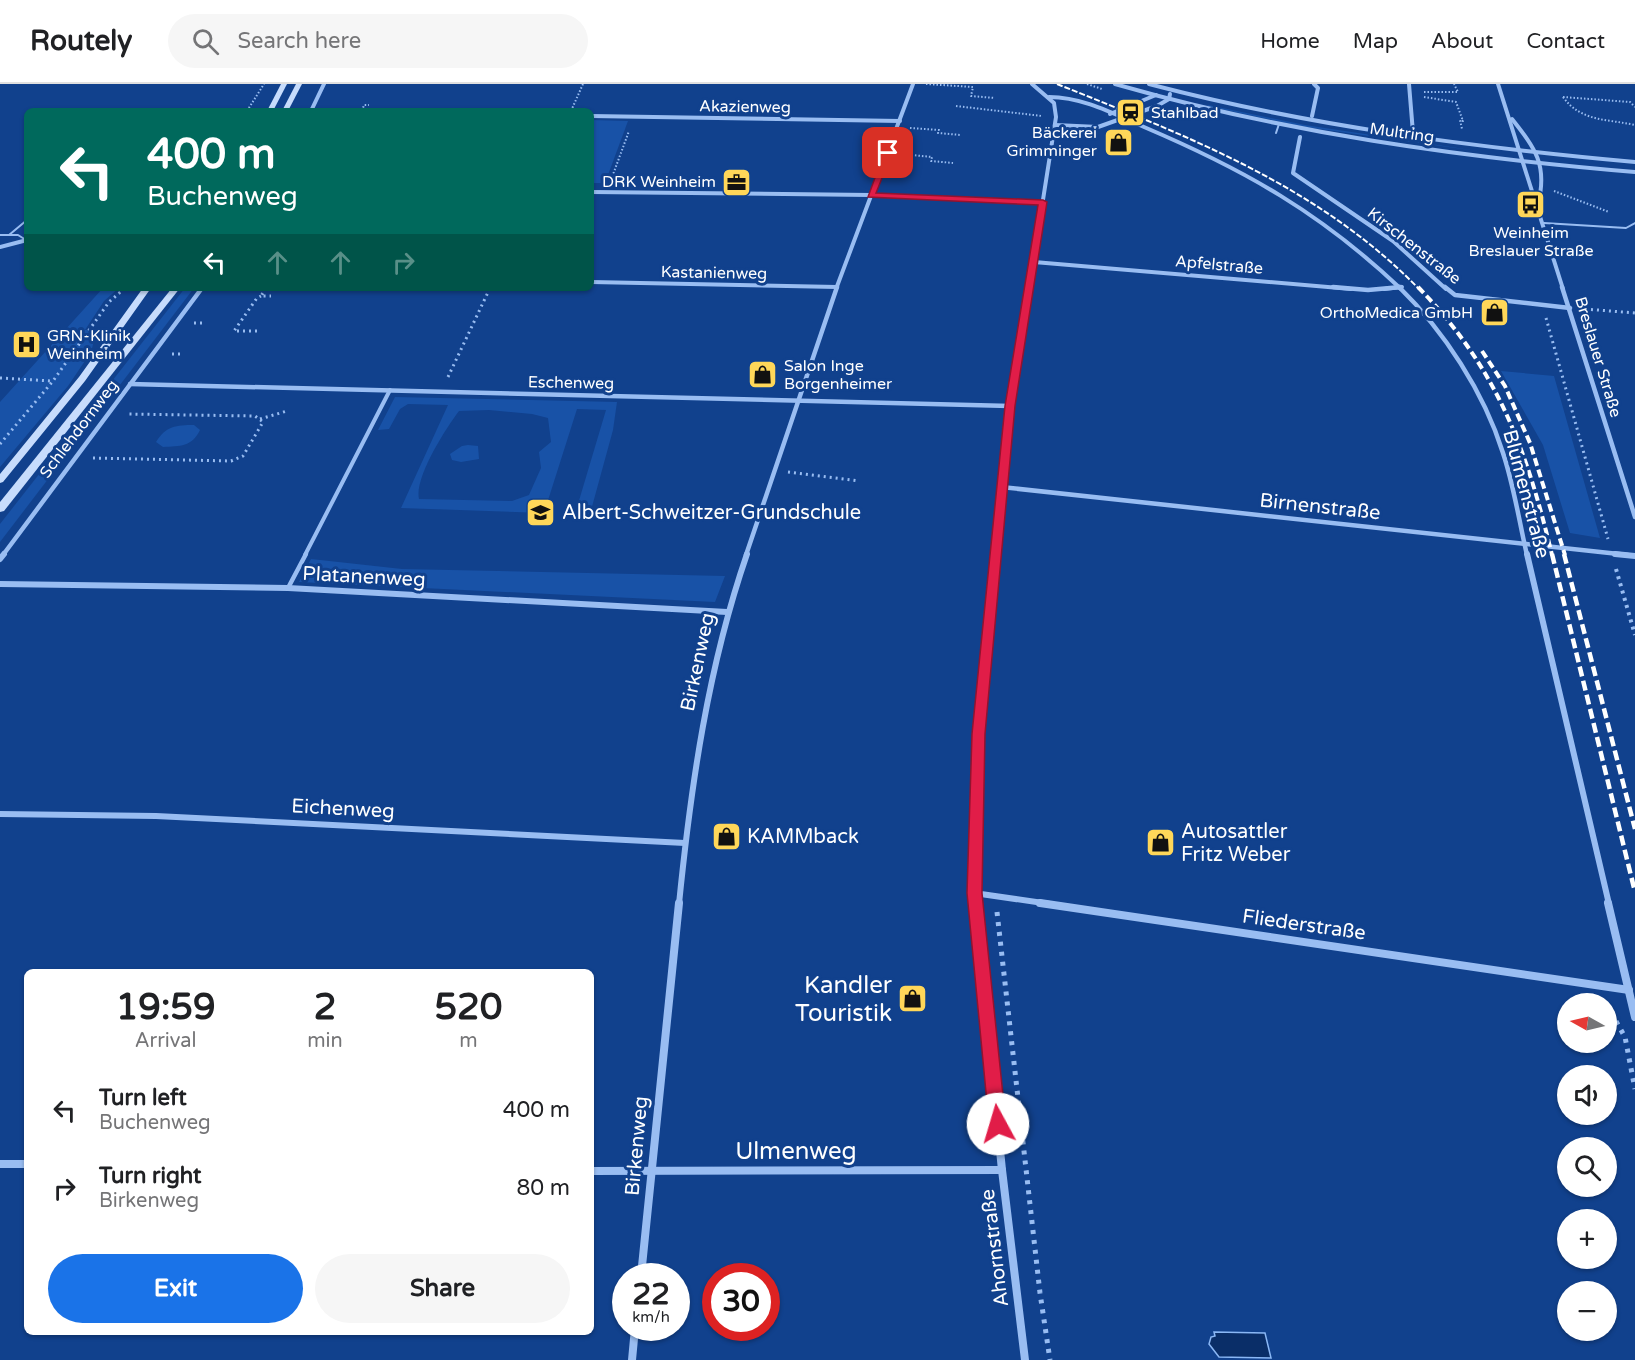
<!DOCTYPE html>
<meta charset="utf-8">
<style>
body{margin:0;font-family:"Varela Round",sans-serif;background:#f6f6f6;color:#202124;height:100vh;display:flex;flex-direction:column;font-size:22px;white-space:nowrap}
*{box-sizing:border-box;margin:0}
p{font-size:20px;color:#757577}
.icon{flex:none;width:33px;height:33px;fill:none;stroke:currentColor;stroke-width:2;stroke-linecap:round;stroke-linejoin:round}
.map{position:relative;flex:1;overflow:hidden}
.sheet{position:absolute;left:24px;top:885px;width:570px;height:366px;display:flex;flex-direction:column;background:#fff;border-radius:9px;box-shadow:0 2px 4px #0004}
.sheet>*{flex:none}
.hud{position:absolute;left:24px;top:24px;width:570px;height:183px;border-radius:9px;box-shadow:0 2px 4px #0004;background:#00695c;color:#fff;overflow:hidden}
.needle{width:39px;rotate:278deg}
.controls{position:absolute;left:1557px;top:909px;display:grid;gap:12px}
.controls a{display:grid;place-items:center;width:60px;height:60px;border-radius:50%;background:#fff;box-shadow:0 2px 4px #0004;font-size:30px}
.speed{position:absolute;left:612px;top:1179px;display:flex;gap:12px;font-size:30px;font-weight:700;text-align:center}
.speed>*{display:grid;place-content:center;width:78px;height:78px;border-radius:50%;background:#fff;box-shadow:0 2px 4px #0004;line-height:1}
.speed small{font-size:15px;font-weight:400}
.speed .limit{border:9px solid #d22;background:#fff;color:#111}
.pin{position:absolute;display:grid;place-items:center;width:51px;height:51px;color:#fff;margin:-26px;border-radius:12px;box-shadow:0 3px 9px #0006}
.me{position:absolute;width:66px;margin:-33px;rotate:354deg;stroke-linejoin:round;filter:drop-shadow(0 0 4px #0008)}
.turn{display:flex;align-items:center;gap:21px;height:126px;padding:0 24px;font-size:27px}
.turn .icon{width:78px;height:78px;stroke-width:2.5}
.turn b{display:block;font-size:42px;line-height:51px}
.lanes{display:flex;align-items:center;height:57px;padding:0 24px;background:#0003;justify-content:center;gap:30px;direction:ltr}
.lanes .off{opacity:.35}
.eta{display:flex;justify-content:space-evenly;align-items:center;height:102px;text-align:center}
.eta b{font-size:36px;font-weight:700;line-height:42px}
.primary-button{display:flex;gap:12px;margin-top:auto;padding:12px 24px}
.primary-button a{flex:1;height:69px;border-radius:36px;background:#1a73e8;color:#fff;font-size:24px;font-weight:700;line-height:69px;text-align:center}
.primary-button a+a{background:#f6f6f6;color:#202124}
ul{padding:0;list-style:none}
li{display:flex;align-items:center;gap:18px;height:78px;padding:0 24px}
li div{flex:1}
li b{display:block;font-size:22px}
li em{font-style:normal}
header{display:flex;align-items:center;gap:36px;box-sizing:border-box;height:84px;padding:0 30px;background:#fff;border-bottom:2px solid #e0e0e0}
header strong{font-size:28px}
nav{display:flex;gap:33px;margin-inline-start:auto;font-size:21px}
.search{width:420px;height:54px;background:#f6f6f6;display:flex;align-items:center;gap:15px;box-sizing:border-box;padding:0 21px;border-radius:33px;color:#757577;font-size:22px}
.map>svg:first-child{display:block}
</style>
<header>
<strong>Routely</strong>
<div class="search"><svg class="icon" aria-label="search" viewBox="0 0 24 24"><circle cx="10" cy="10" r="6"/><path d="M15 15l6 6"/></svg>Search here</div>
<nav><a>Home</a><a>Map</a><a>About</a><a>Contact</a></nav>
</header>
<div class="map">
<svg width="1635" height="1276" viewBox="0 0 1635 1276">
<rect width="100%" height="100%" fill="#11418d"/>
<g fill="#1852a7" fill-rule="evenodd">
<path d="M1208,21L1305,41L1484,68L1305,43L1207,22Z"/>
<path d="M591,36L628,37L605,99H591Z"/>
<path d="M103,204H119L104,217L85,246H97L91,268L68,302L0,383V318Z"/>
<path d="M185,204H194L0,458V440Z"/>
<path d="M1501,287L1554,292L1600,454L1570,449L1543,361Z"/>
<path d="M395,313L617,318L613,346L590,430H575L606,326L577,325L544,429L401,424L448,321L408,320L400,325L389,345L378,346ZM489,326L532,330L548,334L551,358L539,368L541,384L529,411L512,417L419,415C414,394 446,344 459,327Z"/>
<path d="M194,341L200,346C192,363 180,362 163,363L156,358C166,342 176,341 194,341Z"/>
<path d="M468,361L478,362L479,375L461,378L452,376L450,370L462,362Z"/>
<path d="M311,475L402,485L725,492L715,518L299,498Z"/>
</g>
<path fill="#0a2e68" stroke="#8ab7f5" stroke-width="1.5" d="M1214,1248L1265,1249L1271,1274L1219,1273L1209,1260L1211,1253L1215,1252Z"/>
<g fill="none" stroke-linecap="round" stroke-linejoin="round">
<g stroke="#99bdf2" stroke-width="2" stroke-dasharray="1.5 2" stroke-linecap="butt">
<path d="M926,0L973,3L971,12L995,14"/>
<path d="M1087,0L1102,5"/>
<path d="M1424,8H1458L1454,0"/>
<path d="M1424,13L1456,18L1463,37L1460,36L1462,45"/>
<path d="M1563,13C1581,38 1608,35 1635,41"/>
<path d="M1563,13L1630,18L1635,23"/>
<path d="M956,22L1042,32"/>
<path d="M247,27L264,0"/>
<path d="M362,27L364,21H369"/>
<path d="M571,27L583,0"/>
<path d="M910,44L939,46L938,49L961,51"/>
<path d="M901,70L932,73L931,77L953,79"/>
<path d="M611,96L629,47"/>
<path d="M1554,107L1609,128"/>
</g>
<g stroke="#99bdf2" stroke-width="3" stroke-dasharray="2 4" stroke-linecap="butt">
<path d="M266,204L261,212H271"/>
<path d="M1585,225L1635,229"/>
<path d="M1546,234L1608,455"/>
<path d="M194,239H205"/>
<path d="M257,247H234L257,214L261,212"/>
<path d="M172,270H183"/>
<path d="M448,293L490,204"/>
<path d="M0,294L52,297"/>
<path d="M260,335L287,327"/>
<path d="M0,360L53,297L109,218L125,204"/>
<path d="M93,374L231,377L243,372L263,338L255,332L126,330"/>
<path d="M788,388L859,397"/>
</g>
<path stroke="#99bdf2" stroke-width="4" stroke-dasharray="3 4.5" stroke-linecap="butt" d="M1616,485L1635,551"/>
<g stroke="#99bdf2" stroke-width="5" stroke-dasharray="4 6" stroke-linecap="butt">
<path d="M997,828L1040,1209L1050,1276"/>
<path d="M1606,920L1625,953L1635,1005"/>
</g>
<g stroke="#99bdf2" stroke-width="2">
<path d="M1276,49L1279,40"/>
<path d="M1544,139L1626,144L1635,139"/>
<path d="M0,151H18L26,156"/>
<path d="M9,151L27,136"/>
</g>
<path stroke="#99bdf2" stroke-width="4" d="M305,471L390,306"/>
<path stroke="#99bdf2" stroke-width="4.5" d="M288,504L306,470"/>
<g stroke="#99bdf2" stroke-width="4">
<path d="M1115,0C1286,49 1458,73 1635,88"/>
<path d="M1149,0C1309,42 1471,63 1635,78"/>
<path d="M1409,0L1413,49"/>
<path d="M1498,0L1563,205"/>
<path d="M1049,13C1083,13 1114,30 1144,43C1245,86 1321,129 1401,205"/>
<path d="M311,27L324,0"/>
<path d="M1110,30L1156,11"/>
<path d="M591,32L900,37"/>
<path d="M1312,32L1318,4L1314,0"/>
<path d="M1512,35C1535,64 1548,81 1538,120"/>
<path d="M1055,41L1098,43L1157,22L1169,15L1170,10"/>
<path d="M1300,53L1293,89L1393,157L1446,205"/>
<path d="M591,108L871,111L1043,118"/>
<path d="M0,163L27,156"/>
<path d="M1034,178L1351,205"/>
<path d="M591,198L837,203"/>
<path d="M836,205L913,0"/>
<path d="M1029,205L1056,33L1054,19L1032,0"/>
<path d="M1384,205L1402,203"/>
</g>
<g stroke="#99bdf2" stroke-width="4.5">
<path d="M1333,203L1368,206L1401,203"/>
<path d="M1399,203C1444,247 1484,308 1503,369C1514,402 1519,437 1527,471"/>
<path d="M1445,203L1455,211L1570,224"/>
<path d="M1562,203L1635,433"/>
<path d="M130,300L1010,322"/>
<path d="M1001,403L1628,471"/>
<path d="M3,471L202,204"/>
<path d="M746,471L837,203"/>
<path d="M995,471L1010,322L1029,203"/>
</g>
<g stroke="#99bdf2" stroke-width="6">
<path d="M1527,470L1609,820"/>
<path d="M1615,470L1635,472"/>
<path d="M0,475L4,470"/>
<path d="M0,500L288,504L727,528"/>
<path d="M0,730L156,732L685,759"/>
<path d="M974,809L1050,820"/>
<path d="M679,820C691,701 708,583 747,470"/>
<path d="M975,820L979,650L995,470"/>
</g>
<g stroke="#99bdf2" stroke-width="8">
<path d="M975,819L1002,1086L1025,1276"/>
<path d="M1040,819L1629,906"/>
<path d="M1608,819L1635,933"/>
<path d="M0,1080H27"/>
<path d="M591,1087L1002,1086"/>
<path d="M641,1192L679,819"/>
<path d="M632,1276L635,1244"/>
</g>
<g fill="#c7dcfc" fill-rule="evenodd">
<path d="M281,0H287L273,27H267Z"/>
<path d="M296,0H302L288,27H282Z"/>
<path d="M143,204H151L85,297L3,398L0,399V390L79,293Z"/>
<path d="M172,204H180L4,427L0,428V418Z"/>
</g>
<path stroke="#fff" stroke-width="2" stroke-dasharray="6 2" stroke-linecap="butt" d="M1057,0C1187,52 1319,102 1419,205"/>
<g stroke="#fff" stroke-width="4" stroke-dasharray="8 4" stroke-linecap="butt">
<path d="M1418,203C1497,284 1526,363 1552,471"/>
<path d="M1482,267L1505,302L1530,359L1565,471"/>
</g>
<g stroke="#fff" stroke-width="4.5" stroke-dasharray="10 4.5" stroke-linecap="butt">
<path d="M1552,470L1635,808"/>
<path d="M1564,470L1635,745"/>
</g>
</g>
<path fill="#e11d48" stroke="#92132f" stroke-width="1.5" d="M888,67L892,69L876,109L1043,116L1047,118L1015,322L985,650L982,809L1006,1040L1004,1046L998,1049L991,1046L989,1040L967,809L972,650L1005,322L1038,121L868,113L884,69Z"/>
<defs>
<symbol id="station-square" viewBox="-11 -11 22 22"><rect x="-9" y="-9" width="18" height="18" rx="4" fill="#ffd759" stroke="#11418d"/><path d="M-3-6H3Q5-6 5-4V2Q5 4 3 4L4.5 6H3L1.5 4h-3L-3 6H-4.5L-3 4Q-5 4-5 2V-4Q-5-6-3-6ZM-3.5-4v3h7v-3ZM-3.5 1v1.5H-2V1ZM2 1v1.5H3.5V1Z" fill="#111"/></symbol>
<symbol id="shop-square" viewBox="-11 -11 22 22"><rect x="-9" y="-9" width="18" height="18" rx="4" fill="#ffd759" stroke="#11418d"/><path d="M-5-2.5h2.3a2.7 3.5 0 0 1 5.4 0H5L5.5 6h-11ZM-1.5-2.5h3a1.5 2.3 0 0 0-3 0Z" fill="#111"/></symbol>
<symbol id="office-square" viewBox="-11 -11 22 22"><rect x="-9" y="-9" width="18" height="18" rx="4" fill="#ffd759" stroke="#11418d"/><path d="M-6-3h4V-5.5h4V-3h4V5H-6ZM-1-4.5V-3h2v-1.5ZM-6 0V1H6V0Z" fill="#111"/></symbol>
<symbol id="bus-square" viewBox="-11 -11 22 22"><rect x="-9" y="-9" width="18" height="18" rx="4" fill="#ffd759" stroke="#11418d"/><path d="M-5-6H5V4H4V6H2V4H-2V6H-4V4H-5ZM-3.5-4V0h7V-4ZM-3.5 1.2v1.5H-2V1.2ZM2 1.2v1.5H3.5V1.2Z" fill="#111"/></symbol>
<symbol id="hospital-square" viewBox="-11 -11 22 22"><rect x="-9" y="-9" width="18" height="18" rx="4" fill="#ffd759" stroke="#11418d"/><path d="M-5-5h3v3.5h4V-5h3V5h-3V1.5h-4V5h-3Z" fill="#111"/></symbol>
<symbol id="school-square" viewBox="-11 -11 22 22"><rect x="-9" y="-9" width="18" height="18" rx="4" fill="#ffd759" stroke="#11418d"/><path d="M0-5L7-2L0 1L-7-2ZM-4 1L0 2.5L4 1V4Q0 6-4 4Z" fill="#111"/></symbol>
</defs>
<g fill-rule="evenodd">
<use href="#station-square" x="1114" y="12" width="33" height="33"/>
<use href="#shop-square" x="1102" y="42" width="33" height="33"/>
<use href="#office-square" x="720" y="82" width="33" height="33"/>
<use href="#bus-square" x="1514" y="104" width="33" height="33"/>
<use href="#shop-square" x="1478" y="212" width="33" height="33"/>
<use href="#hospital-square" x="10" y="244" width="33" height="33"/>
<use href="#shop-square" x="746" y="274" width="33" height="33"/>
<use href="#school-square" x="524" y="412" width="33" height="33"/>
<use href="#shop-square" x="710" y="736" width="33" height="33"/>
<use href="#shop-square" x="1144" y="742" width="33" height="33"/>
<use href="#shop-square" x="896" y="898" width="33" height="33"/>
</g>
<g text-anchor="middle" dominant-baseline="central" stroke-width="6" stroke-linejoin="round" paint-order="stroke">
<g font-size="16" fill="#fff" stroke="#11418d">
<text transform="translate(745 23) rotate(1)">Akazienweg</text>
<text transform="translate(1402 49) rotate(8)">Multring</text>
<text transform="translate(1414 162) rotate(38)">Kirschenstraße</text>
<text transform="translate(1219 181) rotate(5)">Apfelstraße</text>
<text transform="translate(714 189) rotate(1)">Kastanienweg</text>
<text transform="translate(1598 273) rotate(73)">Breslauer Straße</text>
<text transform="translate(571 299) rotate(1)">Eschenweg</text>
<text transform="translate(79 345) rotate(-53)">Schlehdornweg</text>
</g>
<g font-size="16" fill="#fff" stroke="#11418d" text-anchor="start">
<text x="1151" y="29">Stahlbad</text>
<text x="1097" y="49" text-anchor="end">Bäckerei<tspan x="1097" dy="18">Grimminger</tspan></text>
<text x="716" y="98" text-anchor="end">DRK Weinheim</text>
<text x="1531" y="149" text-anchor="middle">Weinheim<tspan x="1531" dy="18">Breslauer Straße</tspan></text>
<text x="1473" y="229" text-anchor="end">OrthoMedica GmbH</text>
<text x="47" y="252">GRN-Klinik<tspan x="47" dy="18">Weinheim</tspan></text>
<text x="784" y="282">Salon Inge<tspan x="784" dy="18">Borgenheimer</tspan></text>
</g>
<g font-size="20" fill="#fff" stroke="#11418d">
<text transform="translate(1526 410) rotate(75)">Blumenstraße</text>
<text transform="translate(1320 423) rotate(6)">Birnenstraße</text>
<text transform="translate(364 493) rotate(3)">Platanenweg</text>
<text transform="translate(698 578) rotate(-78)">Birkenweg</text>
<text transform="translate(343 725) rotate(3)">Eichenweg</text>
<text transform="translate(1304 841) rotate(8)">Fliederstraße</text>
<text transform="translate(637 1062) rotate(-85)">Birkenweg</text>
<text transform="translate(995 1164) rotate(-97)">Ahornstraße</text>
</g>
<g font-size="20" fill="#fff" stroke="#11418d" text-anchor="start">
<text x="562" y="429">Albert-Schweitzer-Grundschule</text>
<text x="1181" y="748">Autosattler<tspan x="1181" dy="23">Fritz Weber</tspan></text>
<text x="747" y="753">KAMMback</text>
</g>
<g font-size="24" fill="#fff" stroke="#11418d" text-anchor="end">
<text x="892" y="901">Kandler<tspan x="892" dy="28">Touristik</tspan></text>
</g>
<g font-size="24" fill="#fff" stroke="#11418d">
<text x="796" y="1067">Ulmenweg</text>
</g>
</g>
</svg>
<div class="controls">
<a><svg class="needle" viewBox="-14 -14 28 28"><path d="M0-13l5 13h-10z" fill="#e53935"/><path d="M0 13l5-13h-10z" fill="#757577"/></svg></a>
<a><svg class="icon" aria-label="sound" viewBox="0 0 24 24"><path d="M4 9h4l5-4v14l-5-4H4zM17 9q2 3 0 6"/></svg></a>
<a><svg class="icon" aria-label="search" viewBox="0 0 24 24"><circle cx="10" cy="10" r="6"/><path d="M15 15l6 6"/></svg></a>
<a>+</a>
<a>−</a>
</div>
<div class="speed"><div>22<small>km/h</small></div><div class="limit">30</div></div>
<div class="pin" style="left:888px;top:69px;background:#d93025"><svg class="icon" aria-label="arrive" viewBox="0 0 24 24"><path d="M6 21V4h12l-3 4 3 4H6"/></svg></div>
<svg class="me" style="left:998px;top:1040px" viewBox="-20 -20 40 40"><circle r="19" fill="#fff"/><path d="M0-13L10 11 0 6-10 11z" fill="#e11d48"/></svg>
<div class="hud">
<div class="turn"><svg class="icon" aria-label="left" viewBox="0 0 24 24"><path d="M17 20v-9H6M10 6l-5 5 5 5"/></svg><div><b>400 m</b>Buchenweg</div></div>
<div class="lanes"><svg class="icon" aria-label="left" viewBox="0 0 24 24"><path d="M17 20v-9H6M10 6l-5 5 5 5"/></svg><svg class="icon off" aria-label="ahead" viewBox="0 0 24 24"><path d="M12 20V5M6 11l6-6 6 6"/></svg><svg class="icon off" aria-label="ahead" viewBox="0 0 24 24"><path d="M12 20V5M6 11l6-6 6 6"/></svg><svg class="icon off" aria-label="right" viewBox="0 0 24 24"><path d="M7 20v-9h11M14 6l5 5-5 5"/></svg></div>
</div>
<section class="sheet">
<div class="eta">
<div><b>19:59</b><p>Arrival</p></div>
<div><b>2</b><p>min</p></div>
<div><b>520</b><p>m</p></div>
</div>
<ul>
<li><svg class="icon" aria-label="left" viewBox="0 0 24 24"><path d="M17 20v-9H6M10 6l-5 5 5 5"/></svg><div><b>Turn left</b><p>Buchenweg</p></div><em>400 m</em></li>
<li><svg class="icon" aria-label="right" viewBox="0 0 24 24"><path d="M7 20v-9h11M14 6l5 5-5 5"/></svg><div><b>Turn right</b><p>Birkenweg</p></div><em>80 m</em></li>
</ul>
<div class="primary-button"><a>Exit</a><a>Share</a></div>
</section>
</div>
